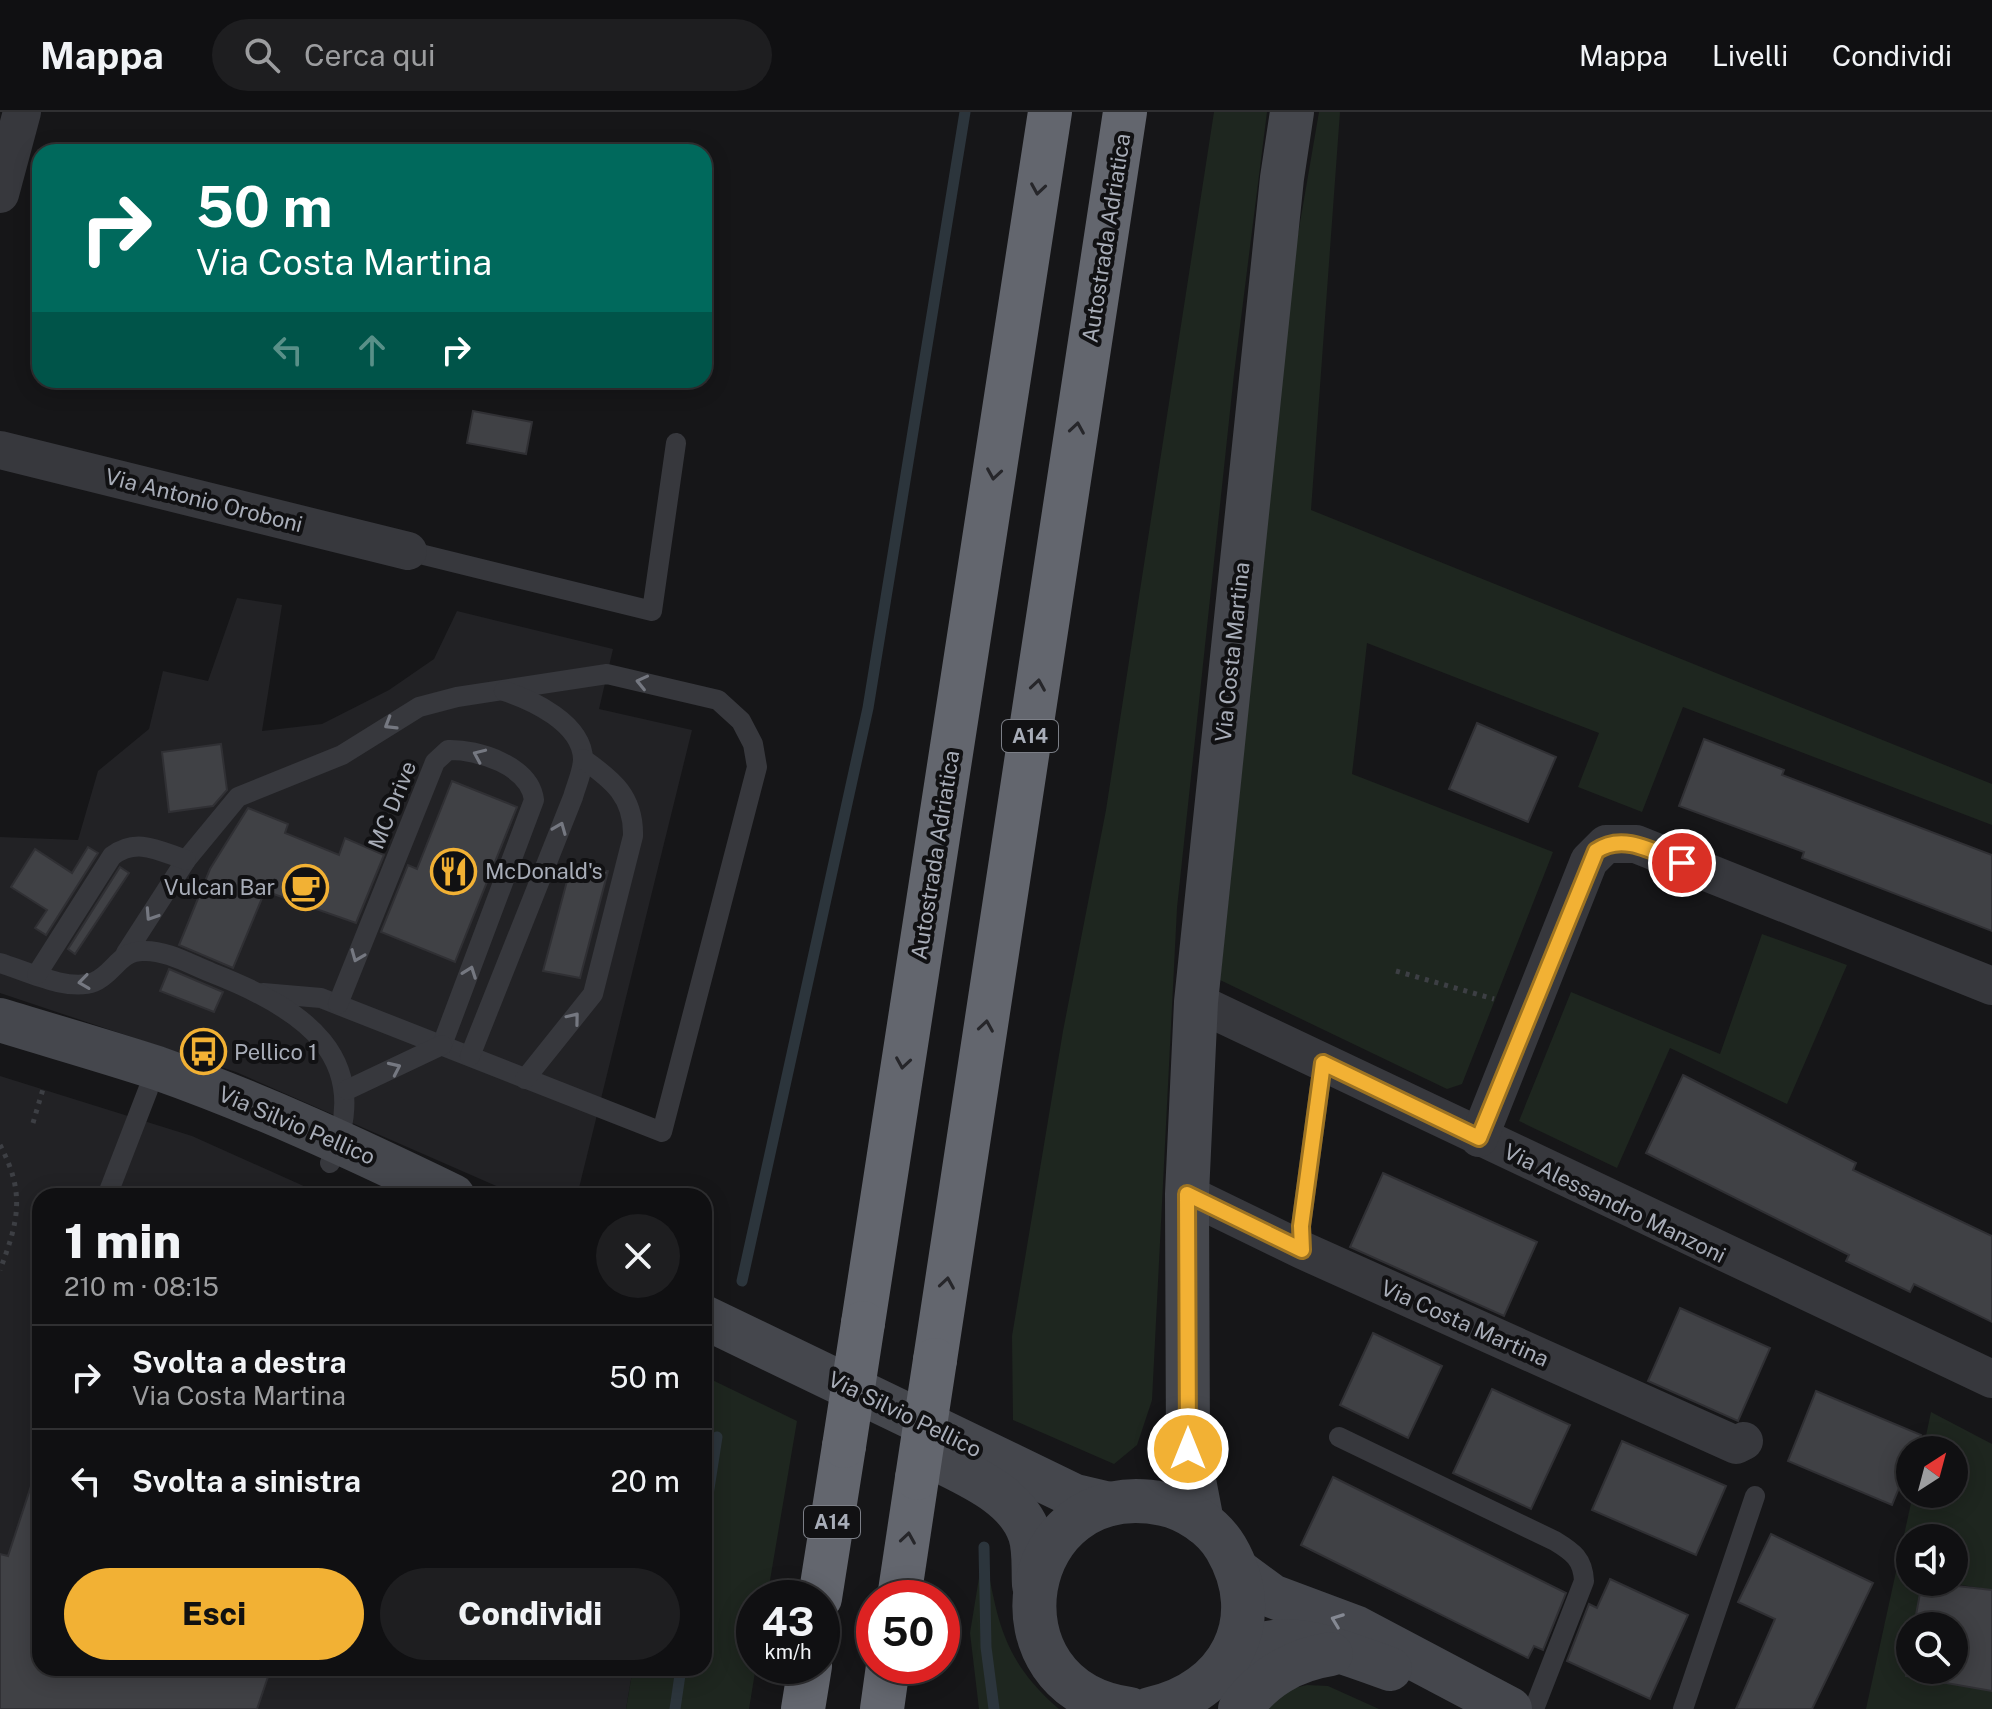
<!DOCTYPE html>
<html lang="it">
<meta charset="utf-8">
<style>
body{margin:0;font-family:"Public Sans",sans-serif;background:#1e1e20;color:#f1f3f6;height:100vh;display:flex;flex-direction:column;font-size:30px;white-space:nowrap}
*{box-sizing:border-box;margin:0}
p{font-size:26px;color:#9c9d9f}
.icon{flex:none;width:44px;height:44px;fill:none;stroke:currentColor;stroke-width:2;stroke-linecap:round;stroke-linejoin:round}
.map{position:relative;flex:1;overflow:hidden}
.sheet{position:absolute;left:32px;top:1076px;width:680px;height:488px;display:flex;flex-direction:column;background:#101012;border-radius:24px;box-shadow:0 4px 20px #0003,0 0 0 2px #303032}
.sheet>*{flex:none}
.hud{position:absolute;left:32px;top:32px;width:680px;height:244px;border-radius:24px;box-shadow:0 4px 20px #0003,0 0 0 2px #303032;background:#00695c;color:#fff;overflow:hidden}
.needle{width:52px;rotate:36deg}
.tools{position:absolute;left:1896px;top:1324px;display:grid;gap:16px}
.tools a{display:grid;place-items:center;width:72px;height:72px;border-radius:50%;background:#101012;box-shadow:0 4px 20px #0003,0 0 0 2px #303032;font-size:40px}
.speed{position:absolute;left:736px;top:1468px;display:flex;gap:16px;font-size:40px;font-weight:700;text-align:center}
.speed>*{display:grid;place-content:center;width:104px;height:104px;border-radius:50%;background:#101012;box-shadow:0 4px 20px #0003,0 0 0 2px #303032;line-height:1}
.speed small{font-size:20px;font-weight:400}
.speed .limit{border:12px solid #d22;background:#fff;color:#111}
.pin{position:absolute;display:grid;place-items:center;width:68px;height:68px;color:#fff;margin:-34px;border:4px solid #fff;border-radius:50%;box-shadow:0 2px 8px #0007}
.me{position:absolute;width:88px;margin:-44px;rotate:0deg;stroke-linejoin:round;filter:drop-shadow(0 0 6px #0008)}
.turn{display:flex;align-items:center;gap:28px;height:168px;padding:0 32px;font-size:36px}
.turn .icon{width:104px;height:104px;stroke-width:2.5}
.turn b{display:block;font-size:56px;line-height:68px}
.lanes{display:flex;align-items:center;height:76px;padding:0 32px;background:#0003;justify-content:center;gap:40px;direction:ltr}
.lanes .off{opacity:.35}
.round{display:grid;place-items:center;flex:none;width:84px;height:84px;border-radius:42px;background:#1e1e20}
.overview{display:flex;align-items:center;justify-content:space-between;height:136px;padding:0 32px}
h1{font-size:48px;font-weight:800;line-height:60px}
.primary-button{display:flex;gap:16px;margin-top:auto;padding:16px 32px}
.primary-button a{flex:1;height:92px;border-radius:48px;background:#f2b134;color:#111;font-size:32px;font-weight:800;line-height:92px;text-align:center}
.primary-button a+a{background:#1e1e20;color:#f1f3f6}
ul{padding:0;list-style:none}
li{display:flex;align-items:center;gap:24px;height:104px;padding:0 32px;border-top:2px solid #303032}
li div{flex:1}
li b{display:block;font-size:30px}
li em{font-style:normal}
header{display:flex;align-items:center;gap:48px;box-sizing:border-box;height:112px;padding:0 40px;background:#101012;border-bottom:2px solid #303032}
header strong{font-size:38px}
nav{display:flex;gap:44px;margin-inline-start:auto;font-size:28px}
.search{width:560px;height:72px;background:#1e1e20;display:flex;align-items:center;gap:20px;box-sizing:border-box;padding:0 28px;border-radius:44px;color:#9c9d9f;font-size:30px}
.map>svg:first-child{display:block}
</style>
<header>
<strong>Mappa</strong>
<div class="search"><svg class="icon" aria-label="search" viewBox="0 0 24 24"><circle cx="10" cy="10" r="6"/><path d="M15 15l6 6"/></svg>Cerca qui</div>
<nav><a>Mappa</a><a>Livelli</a><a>Condividi</a></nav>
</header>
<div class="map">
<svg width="1992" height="1597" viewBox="0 0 1992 1597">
<rect width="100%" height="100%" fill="#161618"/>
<g fill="#222225">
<path d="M237,486L282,493L262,619L322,612L389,578L434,547L457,499L613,537L599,597L692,618L577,1084H519L236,960L0,881V725L78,728L98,659L149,617L163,559L208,569Z"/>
<path d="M0,964L192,1024L326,1084H40V1556H633L626,1597H0Z"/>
</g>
<g fill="#1e261f">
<path d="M1214,0H1267L1234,262L1177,796L1152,1288L1137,1333L1114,1352L1013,1308L1012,1224L1063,919L1106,698Z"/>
<path d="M1319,0H1340L1311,398L1992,672V713L1683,595L1642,700L1578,675L1599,621L1367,531L1352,662L1553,740L1462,972L1447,977L1220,868L1296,134Z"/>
<path d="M1762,822L1847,853L1787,992L1670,936L1617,1056L1519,1009L1571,880L1720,942Z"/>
<path d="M704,1264L797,1309L767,1486H754L756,1554L749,1597H626L633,1556H704Z"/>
<path d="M1931,1300L1992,1332V1478L1944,1470H1954V1426H1910V1470H1922L1914,1514H1910L1906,1563L1992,1579V1597H1866L1913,1382H1954V1338H1923Z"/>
<path d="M984,1435C997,1506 1001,1547 1059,1597H979L970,1521Z"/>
<path d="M1307,1573L1328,1574L1379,1597H1262L1290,1577Z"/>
</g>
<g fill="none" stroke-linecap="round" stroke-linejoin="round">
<g stroke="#2c353c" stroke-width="11">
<path d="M742,1169L868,596L965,0"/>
<path d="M704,1409L717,1325"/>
<path d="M984,1435L986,1535L994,1597"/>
<path d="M675,1597L681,1556"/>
</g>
</g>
<g fill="#404145" stroke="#303034" stroke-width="2">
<path d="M473,299L532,310L526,342L467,331Z"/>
<path d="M1477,611L1556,645L1528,710L1449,677Z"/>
<path d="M1704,627L1784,658L1782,663L1992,743V819L1802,746L1804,740L1679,694Z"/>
<path d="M221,632L227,678L213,694L169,700L162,640Z"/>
<path d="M452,669L517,695L455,850L381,820L408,753L417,757Z"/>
<path d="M248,696L288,712L285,721L339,743L345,726L384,743L356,811L265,779L233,856L179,833L210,757Z"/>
<path d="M88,735L98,741L46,823L35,816L47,798L11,775L35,737L72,761Z"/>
<path d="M571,754L608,759L580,866L543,859Z"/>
<path d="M120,755L129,761L75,842L68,837Z"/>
<path d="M169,857L223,880L214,900L160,879Z"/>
<path d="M1683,963L1856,1051L1853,1058L1992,1124V1210L1914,1172L1910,1180L1846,1149L1849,1143L1646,1041Z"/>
<path d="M1383,1061L1537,1130L1504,1204L1350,1135Z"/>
<path d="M1680,1196L1770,1236L1738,1309L1648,1269Z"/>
<path d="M1373,1221L1442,1254L1408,1326L1340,1293Z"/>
<path d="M1492,1277L1570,1313L1531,1397L1453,1361Z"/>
<path d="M1816,1279L1921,1323L1915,1338H1910V1349L1892,1393L1788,1349Z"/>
<path d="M1622,1329L1726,1374L1696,1443L1592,1398Z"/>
<path d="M34,1365L40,1366V1556H271L257,1597H0V1442L8,1444Z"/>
<path d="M1333,1365L1566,1481L1543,1538L1534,1534L1528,1546L1301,1433Z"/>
<path d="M1771,1422L1873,1471L1812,1597H1736L1775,1507L1738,1490Z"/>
<path d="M1610,1467L1688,1503L1650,1587L1567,1549L1589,1492L1597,1496Z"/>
<path d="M1922,1470L1992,1478V1579L1906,1564L1910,1540V1558H1954V1514H1914Z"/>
</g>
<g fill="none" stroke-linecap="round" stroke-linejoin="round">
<g stroke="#3d3f44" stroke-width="5" stroke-dasharray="4 6" stroke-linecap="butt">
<path d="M1396,859L1494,887"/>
<path d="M33,1011L43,977"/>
<path d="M0,1033C26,1082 18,1110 0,1158"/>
</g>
<g stroke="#37383d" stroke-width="20">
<path d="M408,439L652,499L676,331"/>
<path d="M126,841L186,748L238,685L342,643L419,595L457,585L607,562L718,588L741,609L753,632L757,655L662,1020L321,886L263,881"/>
<path d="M0,851C26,859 68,880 94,870C114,862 119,839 143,839C167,838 191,853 212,861C302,896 377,945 330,1051"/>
<path d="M37,862L112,744C137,725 159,739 186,748"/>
<path d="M338,892L435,650L448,638C478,637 530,654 534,688L442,933"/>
<path d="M470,944L573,685C576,674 583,659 583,647C582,611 532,588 504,579"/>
<path d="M525,967L593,882L633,724C634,685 613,668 583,647"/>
<path d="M347,978L442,933"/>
<path d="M107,1084L148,978"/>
<path d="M1302,1138L1301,1114L1323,951"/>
<path d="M1339,1325L1555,1429C1573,1440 1583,1447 1584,1469L1534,1597"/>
<path d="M1683,1597L1755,1384"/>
</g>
<g stroke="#37383d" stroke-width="38">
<path d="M0,82L22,0"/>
<path d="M0,338L408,439"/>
<path d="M1196,890L1992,1267"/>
<path d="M1479,1026L1589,749L1606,732H1636L1992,874"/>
<path d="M1187,1082L1302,1138L1736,1333L1744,1329"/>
</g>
<g stroke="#45474d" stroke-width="44">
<path d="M0,908C52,924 105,939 157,956C259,992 356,1037 453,1084"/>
<path d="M704,1205L1075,1384L1109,1392"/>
<path d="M940,1349C972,1365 1018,1385 1030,1423C1035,1438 1033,1457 1034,1473"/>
<path d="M1202,1410L1188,1337L1187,1082L1196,890L1282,66L1292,0"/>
<path d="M1238,1459L1272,1484L1355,1515L1510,1597"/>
<path d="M1222,1557C1234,1548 1246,1538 1260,1533C1300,1520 1352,1544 1390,1557"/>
<path d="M1130,1597C981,1577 1017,1362 1163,1392C1187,1397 1213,1414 1226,1436C1268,1508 1229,1580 1150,1597"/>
<path d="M1240,1597C1263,1566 1292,1548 1331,1542"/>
</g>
<g stroke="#63666e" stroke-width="44">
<path d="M863,1211L1050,0"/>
<path d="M935,1248L1125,0"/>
<path d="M820,1486L844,1334"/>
<path d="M899,1486L917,1366"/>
<path d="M803,1597L810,1554"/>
<path d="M882,1597L888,1554"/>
</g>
<g stroke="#63666e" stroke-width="44">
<path d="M844,1334L863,1211"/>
<path d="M917,1366L935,1248"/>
</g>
</g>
<defs><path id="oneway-chevron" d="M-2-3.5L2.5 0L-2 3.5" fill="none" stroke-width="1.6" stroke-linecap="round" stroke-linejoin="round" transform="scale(2)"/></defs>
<g stroke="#26262a">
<use href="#oneway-chevron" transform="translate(1038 77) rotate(99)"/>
<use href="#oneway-chevron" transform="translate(1077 316) rotate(-81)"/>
<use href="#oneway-chevron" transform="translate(994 362) rotate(99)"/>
<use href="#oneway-chevron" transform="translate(1038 573) rotate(-81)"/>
<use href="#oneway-chevron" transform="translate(986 914) rotate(-81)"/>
<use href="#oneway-chevron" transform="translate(903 951) rotate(99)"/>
<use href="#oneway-chevron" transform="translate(947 1171) rotate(-81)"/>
<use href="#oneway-chevron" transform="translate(908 1426) rotate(-81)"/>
</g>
<g stroke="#757881">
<use href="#oneway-chevron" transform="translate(642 570) rotate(-167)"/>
<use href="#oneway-chevron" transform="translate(390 612) rotate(149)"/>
<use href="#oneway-chevron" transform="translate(479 643) rotate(-156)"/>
<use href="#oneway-chevron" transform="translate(560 716) rotate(-68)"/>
<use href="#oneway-chevron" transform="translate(151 803) rotate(123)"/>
<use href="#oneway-chevron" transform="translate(357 844) rotate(112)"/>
<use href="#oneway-chevron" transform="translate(470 860) rotate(-70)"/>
<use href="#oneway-chevron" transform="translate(84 870) rotate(172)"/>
<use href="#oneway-chevron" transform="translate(574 906) rotate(-51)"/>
<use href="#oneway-chevron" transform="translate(395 956) rotate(-25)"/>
</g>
<use stroke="#858993" href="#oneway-chevron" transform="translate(1337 1508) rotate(-159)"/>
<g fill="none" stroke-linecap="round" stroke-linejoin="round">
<defs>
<path id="route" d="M1188,1337L1187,1082L1302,1138L1301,1114L1323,951L1479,1026L1596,739C1623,720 1654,740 1682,751"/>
</defs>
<use href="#route" stroke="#9d7322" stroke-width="20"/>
<use href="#route" stroke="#f2b134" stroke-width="14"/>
</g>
<defs>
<symbol id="restaurant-ring" viewBox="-11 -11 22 22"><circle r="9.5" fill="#111113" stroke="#f2b134" stroke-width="1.5"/><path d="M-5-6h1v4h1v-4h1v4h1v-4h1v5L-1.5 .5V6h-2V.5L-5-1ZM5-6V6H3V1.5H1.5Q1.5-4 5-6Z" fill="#f2b134"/></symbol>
<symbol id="cafe-ring" viewBox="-11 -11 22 22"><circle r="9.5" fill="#111113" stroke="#f2b134" stroke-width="1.5"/><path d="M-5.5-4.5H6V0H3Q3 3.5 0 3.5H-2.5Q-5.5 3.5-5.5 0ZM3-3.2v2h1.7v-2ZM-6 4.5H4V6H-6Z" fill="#f2b134"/></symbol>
<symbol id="bus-ring" viewBox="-11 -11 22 22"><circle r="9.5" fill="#111113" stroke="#f2b134" stroke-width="1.5"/><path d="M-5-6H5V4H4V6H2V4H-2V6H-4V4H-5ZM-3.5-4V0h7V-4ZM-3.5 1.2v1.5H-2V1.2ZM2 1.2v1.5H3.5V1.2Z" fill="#f2b134"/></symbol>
</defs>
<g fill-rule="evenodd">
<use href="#restaurant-ring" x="428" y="734" width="51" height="51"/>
<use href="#cafe-ring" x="280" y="750" width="51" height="51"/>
<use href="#bus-ring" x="178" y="914" width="51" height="51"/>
</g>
<g text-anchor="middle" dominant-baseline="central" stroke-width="8" stroke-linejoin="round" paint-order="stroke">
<g fill="#111113" stroke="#7b7e86" stroke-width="2">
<rect x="1002" y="608" width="56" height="32" rx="6"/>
<rect x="804" y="1394" width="56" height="32" rx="6"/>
</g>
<g font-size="20" font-weight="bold" fill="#a8adb8">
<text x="1030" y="624">A14</text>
<text x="832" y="1410">A14</text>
</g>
<g font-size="22" fill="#a8adb8" stroke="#111113">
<text transform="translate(1106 126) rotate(-81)">Autostrada Adriatica</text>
<text transform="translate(204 388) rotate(14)">Via Antonio Oroboni</text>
<text transform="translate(1232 540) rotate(-84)">Via Costa Martina</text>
<text transform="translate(392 693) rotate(-68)">MC Drive</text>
<text transform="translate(935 743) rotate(-81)">Autostrada Adriatica</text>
<text transform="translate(297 1013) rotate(23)">Via Silvio Pellico</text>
<text transform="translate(1615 1091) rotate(26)">Via Alessandro Manzoni</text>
<text transform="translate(1465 1211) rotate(24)">Via Costa Martina</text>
<text transform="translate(905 1302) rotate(26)">Via Silvio Pellico</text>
</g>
<g font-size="22" fill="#a8adb8" stroke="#111113" text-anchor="start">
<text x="485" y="759">McDonald's</text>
<text x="275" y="775" text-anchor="end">Vulcan Bar</text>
<text x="234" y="940">Pellico 1</text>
</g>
</g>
</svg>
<div class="tools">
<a><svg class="needle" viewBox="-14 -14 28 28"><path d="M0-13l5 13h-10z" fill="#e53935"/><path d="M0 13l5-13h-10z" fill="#9c9d9f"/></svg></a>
<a><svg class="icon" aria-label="sound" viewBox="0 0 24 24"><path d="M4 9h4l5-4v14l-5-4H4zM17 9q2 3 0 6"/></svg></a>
<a><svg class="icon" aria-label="search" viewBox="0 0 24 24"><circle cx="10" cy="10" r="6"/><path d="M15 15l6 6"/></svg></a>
</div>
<div class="speed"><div>43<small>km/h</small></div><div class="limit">50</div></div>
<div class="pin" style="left:1682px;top:751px;background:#d93025"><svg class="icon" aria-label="arrive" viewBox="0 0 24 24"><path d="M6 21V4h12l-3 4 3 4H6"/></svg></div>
<svg class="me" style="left:1188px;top:1337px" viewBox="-20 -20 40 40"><circle r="17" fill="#f2b134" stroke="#fff" stroke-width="3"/><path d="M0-11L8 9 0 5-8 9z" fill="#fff"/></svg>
<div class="hud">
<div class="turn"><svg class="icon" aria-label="right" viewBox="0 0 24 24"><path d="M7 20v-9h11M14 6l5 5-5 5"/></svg><div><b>50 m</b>Via Costa Martina</div></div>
<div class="lanes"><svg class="icon off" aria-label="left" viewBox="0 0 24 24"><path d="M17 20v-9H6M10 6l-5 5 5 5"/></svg><svg class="icon off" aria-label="ahead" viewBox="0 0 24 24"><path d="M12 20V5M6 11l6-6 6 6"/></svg><svg class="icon" aria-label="right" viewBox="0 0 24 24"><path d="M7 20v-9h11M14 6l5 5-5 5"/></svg></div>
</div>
<section class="sheet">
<div class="overview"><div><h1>1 min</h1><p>210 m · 08:15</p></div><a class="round"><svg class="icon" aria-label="close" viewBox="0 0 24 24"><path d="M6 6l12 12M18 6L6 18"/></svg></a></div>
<ul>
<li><svg class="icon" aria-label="right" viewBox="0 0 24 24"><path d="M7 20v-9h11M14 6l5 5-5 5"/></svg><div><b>Svolta a destra</b><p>Via Costa Martina</p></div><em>50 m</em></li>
<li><svg class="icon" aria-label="left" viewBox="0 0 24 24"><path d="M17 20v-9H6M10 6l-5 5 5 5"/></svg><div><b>Svolta a sinistra</b></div><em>20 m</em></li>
</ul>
<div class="primary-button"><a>Esci</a><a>Condividi</a></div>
</section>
</div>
